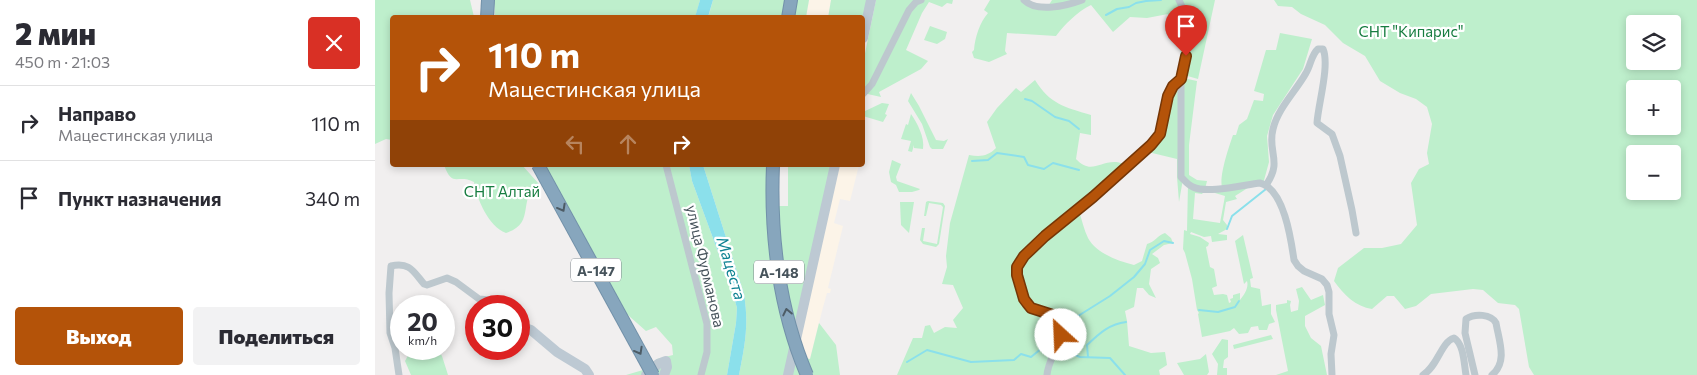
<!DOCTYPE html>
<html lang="ru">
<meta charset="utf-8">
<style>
body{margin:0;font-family:Commissioner,sans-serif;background:#f2f2f3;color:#2b2b33;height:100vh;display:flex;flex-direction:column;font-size:19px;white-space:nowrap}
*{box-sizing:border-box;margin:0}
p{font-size:16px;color:#7c7c81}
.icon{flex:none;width:28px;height:28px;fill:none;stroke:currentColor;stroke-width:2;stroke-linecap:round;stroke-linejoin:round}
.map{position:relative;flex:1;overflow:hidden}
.side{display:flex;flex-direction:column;background:#fff;width:375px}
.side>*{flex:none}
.guide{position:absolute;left:15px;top:15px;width:475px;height:152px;border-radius:5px;box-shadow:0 2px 8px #0003;background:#b45309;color:#fff;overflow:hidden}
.fabs{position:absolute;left:1251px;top:15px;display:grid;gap:10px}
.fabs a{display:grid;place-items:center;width:55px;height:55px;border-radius:5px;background:#fff;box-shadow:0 2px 8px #0003;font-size:25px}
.speed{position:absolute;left:15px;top:295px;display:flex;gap:10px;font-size:25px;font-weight:700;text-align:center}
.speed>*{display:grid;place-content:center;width:65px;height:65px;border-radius:50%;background:#fff;box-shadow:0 2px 8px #0003;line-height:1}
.speed small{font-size:12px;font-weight:400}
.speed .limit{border:8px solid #d22;background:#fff;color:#111}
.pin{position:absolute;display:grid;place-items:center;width:42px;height:42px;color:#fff;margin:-51px -21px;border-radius:50% 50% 50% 0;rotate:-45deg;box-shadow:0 0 5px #0007}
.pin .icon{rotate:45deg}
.me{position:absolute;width:55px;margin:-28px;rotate:335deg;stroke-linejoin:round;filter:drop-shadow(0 0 4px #0008)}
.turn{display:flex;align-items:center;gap:18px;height:105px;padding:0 15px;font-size:22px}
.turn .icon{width:65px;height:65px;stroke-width:2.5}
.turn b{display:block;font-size:35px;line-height:42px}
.lanes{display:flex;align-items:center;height:48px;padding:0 15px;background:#0003;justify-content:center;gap:25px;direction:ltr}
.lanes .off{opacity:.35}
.round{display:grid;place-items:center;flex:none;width:52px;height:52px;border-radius:5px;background:#f2f2f3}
.head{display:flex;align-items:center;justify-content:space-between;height:85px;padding:0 15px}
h1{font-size:30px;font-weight:800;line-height:38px}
.cta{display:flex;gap:10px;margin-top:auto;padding:10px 15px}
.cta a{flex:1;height:58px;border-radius:5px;background:#b45309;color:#fff;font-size:20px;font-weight:800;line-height:58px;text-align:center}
.cta a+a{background:#f2f2f3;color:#2b2b33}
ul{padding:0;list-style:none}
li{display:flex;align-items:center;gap:15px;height:75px;padding:0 15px;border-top:1px solid #e1e1e2}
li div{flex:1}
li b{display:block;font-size:19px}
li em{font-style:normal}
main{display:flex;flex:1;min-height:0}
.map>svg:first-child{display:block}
</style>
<main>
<section class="side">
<div class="head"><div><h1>2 мин</h1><p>450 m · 21:03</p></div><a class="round" style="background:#d93025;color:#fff"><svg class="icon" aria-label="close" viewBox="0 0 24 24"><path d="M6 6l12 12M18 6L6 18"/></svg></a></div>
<ul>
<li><svg class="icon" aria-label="right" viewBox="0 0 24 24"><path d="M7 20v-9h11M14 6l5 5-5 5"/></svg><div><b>Направо</b><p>Мацестинская улица</p></div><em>110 m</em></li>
<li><svg class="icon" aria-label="arrive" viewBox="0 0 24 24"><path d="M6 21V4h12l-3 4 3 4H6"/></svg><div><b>Пункт назначения</b></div><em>340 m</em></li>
</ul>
<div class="cta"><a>Выход</a><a>Поделиться</a></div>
</section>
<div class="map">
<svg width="1322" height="375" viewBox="0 0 1322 375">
<rect width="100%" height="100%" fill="#f1efef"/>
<g fill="#fcf4e8">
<path d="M434,0H456L453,17L431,18Z"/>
<path d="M460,165H484L475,201L465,199L459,223L468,226L453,288L456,289L455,293H452L447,311L435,360L418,355Z"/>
</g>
<g fill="#beefcc" fill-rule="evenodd">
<path d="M0,0H95L99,17L18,18L17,140L11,139L0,144Z"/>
<path d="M119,0H325L320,18L120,17Z"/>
<path d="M338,0H434L431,17L333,18Z"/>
<path d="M456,0H496L488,18H453Z"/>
<path d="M501,0H578L577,4L572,3L567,7L554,2L547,13L531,50L553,61L546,69L504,92L506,97L488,93V63Z"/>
<path d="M615,0H645L672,8L677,0H840L823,79L809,75V67L804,66L807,37L800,33L791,32L790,23L794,22L793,14L772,18L755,17L738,32L716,5C702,12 690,24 681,36L632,33L630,51L632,54L614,62L599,58L597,52L599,50C600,37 605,22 613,13L609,10Z"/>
<path d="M899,0H1322V375H1159L1154,367L1144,309L1140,305L1123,303L1108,290L1098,289L1056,294L1041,306L1030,309L1019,296H1012L997,309C981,307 968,294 959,281L963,268L989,248H1007L1026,244L1042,225L1036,183L1044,169L1054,164L1052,153L1057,124L1052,107L1041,99L1025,93L1005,81L990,56L968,43L950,25L926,14L917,7L903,6ZM1260,24H1298V61H1260ZM1260,89H1298V126H1260ZM1260,154H1298V191H1260Z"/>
<path d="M555,26L572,32L570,39L562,44L549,40Z"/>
<path d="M905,33L937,39L928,69L898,115L892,136L894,162L888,184H879L860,196L862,199L851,202L848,220L852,225V229L843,234L852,235V240L837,242L836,236L829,237L816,232L815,234L825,237L834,243L833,246L831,247L835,267L839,269L842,286L837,288L839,295L848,294L852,295L854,303L856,302L855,299L858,298V295L865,293V300C869,295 874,288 872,281L869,284L860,241L868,235L878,278L875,279L876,287L885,289L887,306L896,304V314L900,322L894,324L892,330H884L883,326L876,327L873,333L864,334L859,328L855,331L827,337L823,314L824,313L822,310L817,279L810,253L808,249L809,230L812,231L813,184L808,179L804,202L802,177V159L773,152L788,133L793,96L808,78L822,81L814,145V175L822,180L832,181L830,189L847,188C844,175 854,147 858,135H861L864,125L872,119L879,100L888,101L889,94L879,91L891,50H901ZM830,190L850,196L845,223L818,219L820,193L827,194Z"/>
<path d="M660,80C675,104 689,107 716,115V135L705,133L701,159C716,175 724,161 741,162C746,162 751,166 756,167L704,211C707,220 709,230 713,238C721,253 743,261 759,265L767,261L772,244C780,242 783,235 790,233L796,238L798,243L789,245L777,254L783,258L785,263L776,269L774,284L781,298L774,295L768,288H762L759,307L750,311L752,321L754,346L776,353L790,352L792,365L784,370L785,375H522L538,338H547L550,326L555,325L559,333L570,327L582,328L578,320L588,308L578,285L567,284L572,267L571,256L575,223L594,155C606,157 613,156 621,148L612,122L622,108L641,88L646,92Z"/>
<path d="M536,93L544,106L561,140L569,141L573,139L568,149H557L555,147L547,124L533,101Z"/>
<path d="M507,103L514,104L510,114L512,115L508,122L488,116V112Z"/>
<path d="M536,114C542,123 550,137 548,149L539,148V145L537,152L533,151L536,141L526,139L531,124L533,125Z"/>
<path d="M517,160L526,164L521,177L522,181L545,189L544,190L537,192H524L521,185L516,182L514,172Z"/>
<path d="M69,165H147L164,184C141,199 162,223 131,233C113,226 102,199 99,182C82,173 78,189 69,165Z"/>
<path d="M168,165H314L317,181L357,290L362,308L361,323L352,375H251L268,370L282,359L298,355L297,345L281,327L271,331L245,308Z"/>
<path d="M328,165H401L402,206H413V165H460L418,355L435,359L444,323L461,345L465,375H364C370,345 374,325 369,294Z"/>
<path d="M553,201L568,203L570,206L564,244L561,247L548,244L545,240L547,228H550L548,241L562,244L568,207L566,205L554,203L551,216H549L551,202Z"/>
<path d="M525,202H539L534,233L526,225Z"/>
<path d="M927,287L936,300L948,295L950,305L930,316V326L936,338L946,346L952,375H901L913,371L901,310V305L912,303V300L916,301L915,305L916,312L923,310L924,301L921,289Z"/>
<path d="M896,335L898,339L859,349L858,345Z"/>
<path d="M847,339L853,340V357L849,360L848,368H852V375H842L843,364L837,354Z"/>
<path d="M35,349H62L67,356L73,375H36L30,361L35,352Z"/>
<path d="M831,354L834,372L832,375H809L802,363L825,359Z"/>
</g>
<g fill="#8be0eb">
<path d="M325,0H338L333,17H320Z"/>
<path d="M314,165H328L369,294C374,325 370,345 364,375H352L361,323L362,308L357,290L317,181Z"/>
</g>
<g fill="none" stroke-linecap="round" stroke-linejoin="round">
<g stroke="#8be0eb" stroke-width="2">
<path d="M731,15L742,9L754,7L761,3L771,1L786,0"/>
<path d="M650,99L657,101L680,117L694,121L704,129"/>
<path d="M597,161L613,160L622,153L649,157L653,165L669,169L678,163L704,170"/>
<path d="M852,229L857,216L891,189"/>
<path d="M824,310L843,312L860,307L864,301"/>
<path d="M686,349L694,334L695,321L735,296L759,277L770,264L775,250L789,241L798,243"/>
<path d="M713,357L712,345C724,334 734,324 751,322"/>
<path d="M532,362L552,350L596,362L639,360L646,354L656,357L672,344L705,357L735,358L750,375"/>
</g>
<defs>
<g id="highway">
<path d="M112,18L113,0"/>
<path d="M413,18L416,0"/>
</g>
</defs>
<use href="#highway" stroke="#7291a9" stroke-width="14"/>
<g stroke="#bdc8ce" stroke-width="7">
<path d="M649,0C662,13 691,6 707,0"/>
<path d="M804,0L811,15L814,29L811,56L806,79V177C810,181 813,185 818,187C832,194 868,185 885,183C909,189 916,239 919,260L923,266L929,271L947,279L952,285L954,292V314L959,335L956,354L957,375"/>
<path d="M488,94L497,84L534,10L541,2L546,0"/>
<path d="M291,165L332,324V352L326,375"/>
<path d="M891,185C908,161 892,152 898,129C903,108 921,91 931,73C936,65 936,55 943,49H948C955,65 943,105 942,123L957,134L965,156L977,210L981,233"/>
<path d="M24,375L20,348L15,333L14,293L16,266C35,262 38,271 49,284L52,285L72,278L81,282L104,299L126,301L131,306"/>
<path d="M672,375C673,356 695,334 681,316L656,308L652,303L649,299L642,275L641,267L649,256L670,235L718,197L776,145L785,134L795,91L806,79"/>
<path d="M1048,375C1063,366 1066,342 1079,338C1089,344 1089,364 1091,375"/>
<path d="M1100,375L1090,333L1091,319C1100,313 1116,314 1121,323C1124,341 1133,362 1117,375"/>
</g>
<g stroke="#bdc9d3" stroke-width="10">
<path d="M488,38L496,0"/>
<path d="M144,326L156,330L182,352L210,369L214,375"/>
<path d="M271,375L283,364L291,361L292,367L289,375"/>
<path d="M413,375L460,165"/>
</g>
<use href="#highway" stroke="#87a6bd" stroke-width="12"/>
<defs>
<g id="highway-bridge">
<path d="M163,165L278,375"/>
<path d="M398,165C395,235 404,310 432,375"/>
</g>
</defs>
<use href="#highway-bridge" stroke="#7291a9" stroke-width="14" stroke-linecap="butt"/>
<use href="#highway-bridge" stroke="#87a6bd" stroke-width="12"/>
</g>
<defs><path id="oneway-chevron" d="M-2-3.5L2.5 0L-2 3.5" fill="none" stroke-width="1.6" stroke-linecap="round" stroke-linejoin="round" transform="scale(1.25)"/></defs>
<g stroke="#4d5c66">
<use href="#oneway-chevron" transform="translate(187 208) rotate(61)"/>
<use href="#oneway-chevron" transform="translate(412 312) rotate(-102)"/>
<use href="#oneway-chevron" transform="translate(264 351) rotate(61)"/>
</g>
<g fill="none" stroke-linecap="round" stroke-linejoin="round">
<defs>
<path id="route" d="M686,335V325L681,316L656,308L652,303L649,299L642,275V267L649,256L670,236L718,197L776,145L785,134L793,96L798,86L806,79L811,56"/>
</defs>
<use href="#route" stroke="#753606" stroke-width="12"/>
<use href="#route" stroke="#b45309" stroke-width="9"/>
</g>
<g text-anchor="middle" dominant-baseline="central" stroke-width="4.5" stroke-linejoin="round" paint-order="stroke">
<g fill="#fff" stroke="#7e878d" stroke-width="1">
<rect x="196" y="258.5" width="50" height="23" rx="4"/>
<rect x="379" y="260.5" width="50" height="23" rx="4"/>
</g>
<g font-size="14" font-weight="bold" fill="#47545c">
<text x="221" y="270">А-147</text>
<text x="404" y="272">А-148</text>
</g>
<g font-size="15" fill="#187d41" stroke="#fff">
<text x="1036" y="31">СНТ "Кипарис"</text>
<text x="127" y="191">СНТ Алтай</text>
</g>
<g font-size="15" fill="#47545c" stroke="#fff">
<text transform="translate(331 266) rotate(77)">улица Фурманова</text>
</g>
<g font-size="16" font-style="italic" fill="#0e8292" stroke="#fff">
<text transform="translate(357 268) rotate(73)">Мацеста</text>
</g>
</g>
</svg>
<div class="fabs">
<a><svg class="icon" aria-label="layers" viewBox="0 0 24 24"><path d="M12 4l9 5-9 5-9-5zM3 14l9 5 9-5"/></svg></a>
<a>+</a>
<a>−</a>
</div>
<div class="speed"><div>20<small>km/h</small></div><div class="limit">30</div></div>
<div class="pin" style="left:811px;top:56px;background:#d93025"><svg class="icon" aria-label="arrive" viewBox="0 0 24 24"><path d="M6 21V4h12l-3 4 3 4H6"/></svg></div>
<svg class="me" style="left:686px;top:335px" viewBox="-20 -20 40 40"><circle r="19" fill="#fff"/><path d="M0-13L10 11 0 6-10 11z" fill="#b45309"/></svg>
<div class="guide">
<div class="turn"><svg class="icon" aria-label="right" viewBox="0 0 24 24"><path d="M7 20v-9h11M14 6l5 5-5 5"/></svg><div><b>110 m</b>Мацестинская улица</div></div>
<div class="lanes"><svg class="icon off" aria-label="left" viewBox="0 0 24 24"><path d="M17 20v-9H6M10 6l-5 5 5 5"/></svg><svg class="icon off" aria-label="ahead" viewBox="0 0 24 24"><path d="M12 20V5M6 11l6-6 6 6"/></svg><svg class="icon" aria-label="right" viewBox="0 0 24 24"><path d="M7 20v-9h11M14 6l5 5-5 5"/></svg></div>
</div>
</div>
</main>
